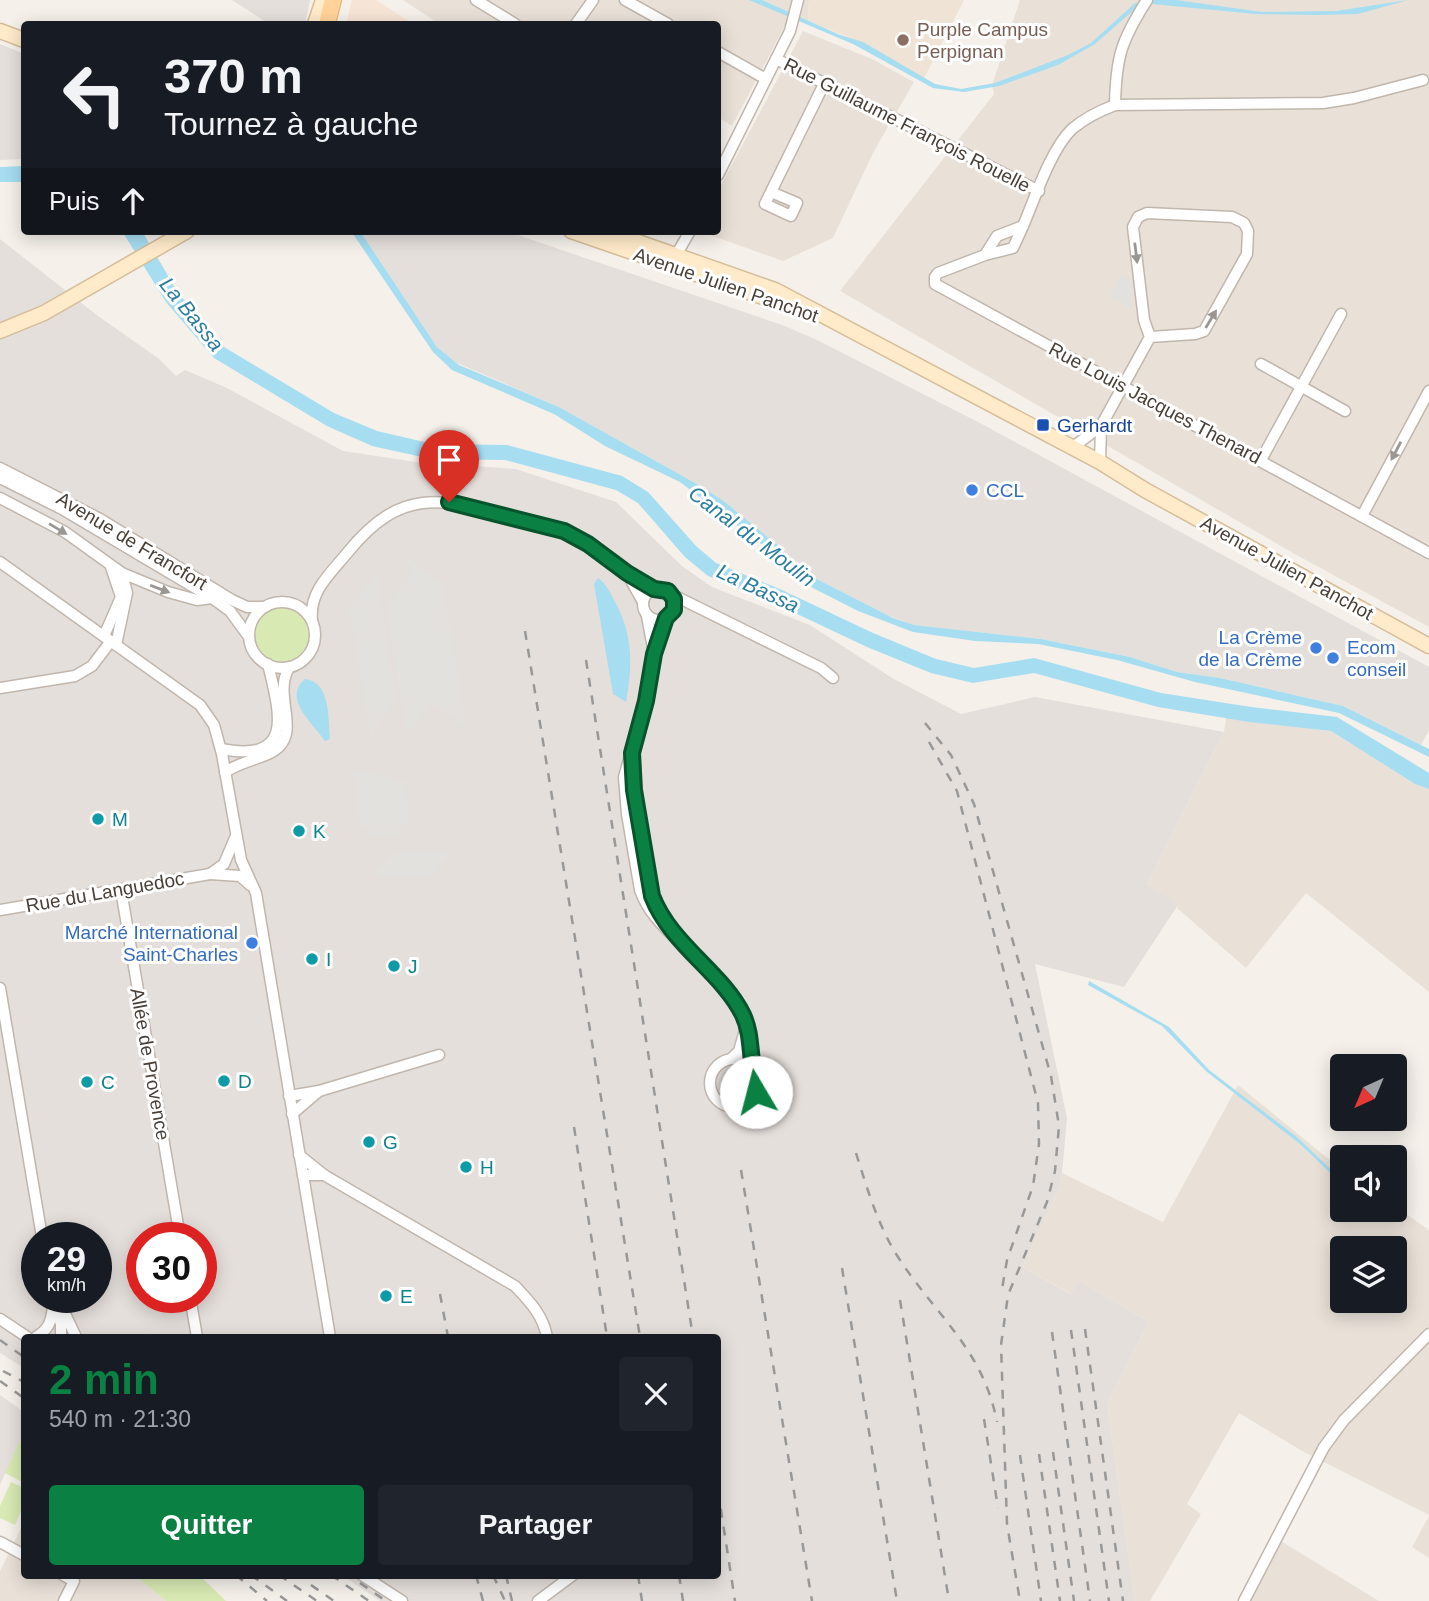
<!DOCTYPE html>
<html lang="fr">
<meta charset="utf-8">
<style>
body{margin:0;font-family:Arial,sans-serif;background:#20242c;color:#f1f3f6;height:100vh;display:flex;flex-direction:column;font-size:26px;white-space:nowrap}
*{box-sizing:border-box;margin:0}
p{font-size:23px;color:#9ea1a6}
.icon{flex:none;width:38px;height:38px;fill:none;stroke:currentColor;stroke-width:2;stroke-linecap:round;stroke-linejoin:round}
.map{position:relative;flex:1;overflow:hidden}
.panel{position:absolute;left:21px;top:1334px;width:700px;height:245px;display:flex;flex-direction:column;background:#171b24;border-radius:7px;box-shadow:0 4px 18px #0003}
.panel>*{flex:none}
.banner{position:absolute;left:21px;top:21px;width:700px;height:214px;border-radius:7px;box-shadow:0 4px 18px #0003;background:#171b24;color:#f1f3f6;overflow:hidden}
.needle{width:46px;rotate:224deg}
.fabs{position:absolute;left:1330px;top:1054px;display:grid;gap:14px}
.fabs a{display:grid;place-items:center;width:77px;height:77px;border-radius:7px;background:#171b24;box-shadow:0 4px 18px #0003;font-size:35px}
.speed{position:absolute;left:21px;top:1222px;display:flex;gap:14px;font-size:35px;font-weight:700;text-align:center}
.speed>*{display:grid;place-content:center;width:91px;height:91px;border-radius:50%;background:#171b24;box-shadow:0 4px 18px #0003;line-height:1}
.speed small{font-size:18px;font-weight:400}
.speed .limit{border:10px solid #d22;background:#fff;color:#111}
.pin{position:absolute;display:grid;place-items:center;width:60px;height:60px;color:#fff;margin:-72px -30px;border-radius:50% 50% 50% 0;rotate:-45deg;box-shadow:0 0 7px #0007}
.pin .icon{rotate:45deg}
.me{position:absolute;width:77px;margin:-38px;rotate:352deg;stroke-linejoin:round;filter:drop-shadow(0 0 5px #0008)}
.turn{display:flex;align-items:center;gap:24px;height:147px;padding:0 28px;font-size:32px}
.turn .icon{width:91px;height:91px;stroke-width:2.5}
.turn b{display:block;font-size:49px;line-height:60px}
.then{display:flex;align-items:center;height:66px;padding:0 28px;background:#0003;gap:14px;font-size:26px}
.round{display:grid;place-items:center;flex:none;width:74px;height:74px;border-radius:7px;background:#20242c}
.overview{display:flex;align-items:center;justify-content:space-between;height:119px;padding:0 28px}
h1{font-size:42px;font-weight:700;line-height:52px;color:#0b8043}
.cta{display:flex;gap:14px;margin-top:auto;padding:14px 28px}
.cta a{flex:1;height:80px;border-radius:7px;background:#0b8043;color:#fff;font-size:28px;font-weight:700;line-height:80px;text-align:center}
.cta a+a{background:#20242c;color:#f1f3f6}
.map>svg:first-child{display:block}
</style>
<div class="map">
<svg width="1429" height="1601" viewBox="0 0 1429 1601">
<rect width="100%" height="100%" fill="#f5f0ea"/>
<g fill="#e9e1d8" fill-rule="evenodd">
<path d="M403,0H809L808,21L791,14L732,126L718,117V24H439Z"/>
<path d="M1020,0H1429V627L1293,553L840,291L994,94L992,85Z"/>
<path d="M803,31L872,59L914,82L873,153L833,238L783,261L699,231H718V191Z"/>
<path d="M1226,718L1331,731L1415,784L1429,789V992L1306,893L1246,968L1177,908L1178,906L1147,884L1224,732Z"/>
<path d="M1238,1085L1342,1170V1209H1395V1206L1429,1230V1515L1302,1451L1239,1413L1187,1504L1201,1514L1150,1601H1135L1107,1403L1149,1322L1079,1281L1072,1294L1022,1267L1061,1185L1062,1173L1163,1222ZM1342,1248H1395V1300H1342Z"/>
<path d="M1429,1516V1558L1412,1547Z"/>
<path d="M24,1522V1575H135L166,1601H0V1571Z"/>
<path d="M1271,1535L1379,1601H1238Z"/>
</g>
<path fill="#f6e4d5" d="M352,0H376L413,24H346Z"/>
<g fill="#e5dfdb" fill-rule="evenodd">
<path d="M232,0H310L305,24H269Z"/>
<path d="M0,44L24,54V159L0,160Z"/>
<path d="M360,231H506L785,326L817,340L980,423L1429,667V730L1421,745L1343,706L1220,678L1176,672L1130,657L1041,639L913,625L887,615L807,574L781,548L725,502L704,488L559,407L455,362L437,347Z"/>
<path d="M0,239L98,316L158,358L176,376L185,370L227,388L343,451L423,463L516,469L616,502L682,566L712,587L810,625L892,678L961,714L1035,697L1224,732L1147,884L1178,905L1124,987L1035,964L1067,1118L1061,1185L1022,1267L1071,1294L1079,1281L1149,1322L1107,1403L1135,1601H380L342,1575H718V1337H24V1368L0,1353ZM37,1237H96V1297H37ZM142,1237H201V1297H142Z"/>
<path d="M0,1395L24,1412V1432L0,1485Z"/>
</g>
<path fill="#eee3d4" d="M809,0H964L924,78L848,37L808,21Z"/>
<g fill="#d8e9b3">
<circle cx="282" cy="635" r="27"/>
<path d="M24,1432V1483L5,1473Z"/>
<path d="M11,1482L24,1488V1504L15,1525L0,1518V1506Z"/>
<path d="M135,1575H199L226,1601H166Z"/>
</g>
<g fill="#e3e1de">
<path d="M1121,275L1135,282L1136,296L1129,297L1133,310L1109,296Z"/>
<path d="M408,558L442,583L466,728L433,704L432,701L407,734L386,608L412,574Z"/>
<path d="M377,572L396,699L371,734L349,608Z"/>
<path d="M363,771L373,775L380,774L381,777L391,776L397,782L405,781L408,824L400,825L401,833L371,836V829L367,825L360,826L355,773Z"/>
<path d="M452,851L432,875L373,877L395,853Z"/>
</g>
<g fill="#a6ddf1">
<path d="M749,0H762L840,35L863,42L935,84L961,89L995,83L1068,55L1091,43L1134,4L1143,0H1176L1262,12L1336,11L1408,0L1358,14L1316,15L1255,14L1142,3L1095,44L1058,65L999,86L964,92L933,88L853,44Z"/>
<path d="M24,166V182H0V167Z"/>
<path d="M122,231H142L178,293L224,347L334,413L377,431L433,444L507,445L622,476L648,492L696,546L716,563L782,590L873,633L936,659L974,668L1034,658L1161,693L1251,707L1337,717L1429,773V789L1415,784L1331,731L1249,722L1158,707L1034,673L973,683L931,673L867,647L776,604L708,576L685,557L638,503L616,490L505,460L431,459L372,446L327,426L214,358L166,302Z"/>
<path d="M351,231H360L437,347L459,365L559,407L704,488L725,502L781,548L807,574L893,618L914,625L1041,639L1130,657L1177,672L1220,678L1343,706L1429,749V757L1339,713L1195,682L1117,660L1038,644L975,641L913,632L858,611L813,588L760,543L680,482L605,446L554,414L452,370L433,352Z"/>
<path d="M598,578C606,584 610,592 614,600C633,633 633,666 626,702L613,694L594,584Z"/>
<path d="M305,679C331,682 328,719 330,739L325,741C315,725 281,699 305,679Z"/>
<path d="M1089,981L1169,1027L1209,1070L1297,1137L1342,1180V1184L1300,1144L1207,1072L1162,1026L1088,985Z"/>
</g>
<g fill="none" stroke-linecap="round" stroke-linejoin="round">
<defs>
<g id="street">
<path d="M476,0L515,24"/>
<path d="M625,0L668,24"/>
<path d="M576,24L593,0"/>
<path d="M718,52L766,79"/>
<path d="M776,59L1039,191"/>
<path d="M1115,105C1116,57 1121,41 1147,0"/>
<path d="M718,175L790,31L798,0"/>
<path d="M771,192L797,203L791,216L765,204L824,84"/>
<path d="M1023,226C1035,198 1051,149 1072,129C1085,118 1099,111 1115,105L1323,103L1354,98L1423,80"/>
<path d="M985,255L997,236L1023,226L1013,248L985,255L938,273L935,277V284L1429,553"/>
<path d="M674,259L690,231"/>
<path d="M1261,364L1345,411"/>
<path d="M1073,447L1101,426L1150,337L1144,320L1133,227L1138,217L1147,213L1232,217L1244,223L1248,231L1247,254L1204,331L1195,334L1150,337"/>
<path d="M1261,460L1341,314"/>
<path d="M1100,462L1101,426"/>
<path d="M0,468L100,519L232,600L247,607H265"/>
<path d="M0,478L62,509L212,598L230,611L249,637"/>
<path d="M0,498L65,532L122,573L168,592L197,600L212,598"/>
<path d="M1362,516L1429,391"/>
<path d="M0,562L200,705L214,725L222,754L241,860L256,893L330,1337"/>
<path d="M627,573L643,602"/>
<circle cx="659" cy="604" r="16"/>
<path d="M671,594L821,668L833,678"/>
<circle cx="282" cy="635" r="33"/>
<path d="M647,616L653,648"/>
<path d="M666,618L654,654L646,701L624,777L627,814L640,890C649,915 666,929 685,947"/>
<path d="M312,620C309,591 331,573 348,552C400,488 440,497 512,517C538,524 564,530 588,544C602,552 613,563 626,573C635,579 645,584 654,589"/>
<path d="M104,636L121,597L111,567"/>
<path d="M116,645L127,593L122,573"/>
<path d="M0,688L75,676L92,666L111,641"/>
<path d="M221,749C295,763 280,714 268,664"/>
<path d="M632,760L634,790L652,896L667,923"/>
<path d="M225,772C241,762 255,760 270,753C300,738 280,707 284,683C284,678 287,672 289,667"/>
<path d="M235,838L224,864L210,874L240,876L250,885"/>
<path d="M121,890L180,1237"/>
<path d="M0,910L210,874"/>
<path d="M682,942C706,973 744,997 751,1039C752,1048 751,1058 752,1067"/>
<path d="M0,988L42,1237"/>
<path d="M731,1059L739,1051L746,1027"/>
<circle cx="734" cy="1083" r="24"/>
<path d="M319,1091L439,1055"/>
<path d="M289,1096L319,1091L292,1114"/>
<path d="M299,1155L324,1175H303"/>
<path d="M324,1175L515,1286C530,1302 543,1315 547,1337"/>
<path d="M57,1297L76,1337"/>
<path d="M190,1297L197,1337"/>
<path d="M55,1299L54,1304L61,1324V1337"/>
<path d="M0,1319L27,1337"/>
<path d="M36,1337C49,1329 51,1322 53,1307"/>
<path d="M0,1542L24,1555"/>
<path d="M63,1575L74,1581L64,1601"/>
<path d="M362,1575L402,1601"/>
<path d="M538,1601L573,1575"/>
<path d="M1244,1601L1324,1447L1344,1420L1429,1334"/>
</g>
<g id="secondary">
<path d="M315,24L323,0"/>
<path d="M0,31L24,40"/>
<path d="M571,231L792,307"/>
<path d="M601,231L641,243L775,290L1100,462L1145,490L1429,646"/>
<path d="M0,331L44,313L187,231"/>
</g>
<path id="primary" d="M327,24L333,0"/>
</defs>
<use href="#street" stroke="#c1b6ac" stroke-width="13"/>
<use href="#secondary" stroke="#d5bd9a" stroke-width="17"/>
<use href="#primary" stroke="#e5ae68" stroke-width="18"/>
<use href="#street" stroke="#fff" stroke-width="10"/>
<use href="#secondary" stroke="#ffebca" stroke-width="14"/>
<use href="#primary" stroke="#ffd399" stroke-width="16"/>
<g stroke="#989898" stroke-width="2.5" stroke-dasharray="9 9" stroke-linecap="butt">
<path d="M525,631L640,1337"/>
<path d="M586,660L693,1337"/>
<path d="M925,723L951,755L974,804L1051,1076L1059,1126L1055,1171L1047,1202L1008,1295L1001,1345L1007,1524L1020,1601"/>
<path d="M929,742L957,791L1038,1103L1039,1144L1033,1186L1007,1260L1002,1289"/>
<path d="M574,1127L607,1337"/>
<path d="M856,1153C867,1188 878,1226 898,1257C936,1316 983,1349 997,1422"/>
<path d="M741,1170L812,1601"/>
<path d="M842,1268L897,1601"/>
<path d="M440,1294L448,1337"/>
<path d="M900,1300L949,1601"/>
<path d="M1085,1329L1123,1601"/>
<path d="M1071,1330L1109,1601"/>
<path d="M1052,1332L1090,1601"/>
<path d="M0,1340L24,1357"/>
<path d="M3,1371L24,1382"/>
<path d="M0,1381L24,1398"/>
<path d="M984,1419L998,1508"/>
<path d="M1053,1452L1074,1601"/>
<path d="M1039,1454L1060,1601"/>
<path d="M1020,1455L1041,1601"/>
<path d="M718,1491L735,1601"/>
<path d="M236,1575L267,1601"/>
<path d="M251,1575L287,1601"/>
<path d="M279,1575L317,1601"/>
<path d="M331,1575L369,1601"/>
<path d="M476,1575L483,1601"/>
<path d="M493,1575L505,1601"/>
<path d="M506,1575L512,1601"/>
<path d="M638,1575L642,1601"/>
<path d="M679,1575L683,1601"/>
<path d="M360,1583L386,1601"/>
<path d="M311,1585L334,1601"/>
</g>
</g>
<defs><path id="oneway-solid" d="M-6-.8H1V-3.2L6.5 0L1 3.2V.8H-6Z" transform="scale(1.75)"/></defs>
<g fill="#9b9692">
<use href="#oneway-solid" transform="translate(1136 253) rotate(83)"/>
<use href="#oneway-solid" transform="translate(1211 319) rotate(-59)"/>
<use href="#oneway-solid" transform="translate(1396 451) rotate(118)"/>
<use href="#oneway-solid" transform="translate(58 529) rotate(31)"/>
<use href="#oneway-solid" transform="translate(160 589) rotate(21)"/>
</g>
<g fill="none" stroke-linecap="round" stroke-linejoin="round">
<defs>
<path id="route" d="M449,502L564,531L588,544L627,573L654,589L668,591L674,599V610L666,618L654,654L646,701L632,753L634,790L652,896C671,945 722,972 743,1015C750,1030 750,1045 752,1062C753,1074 760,1079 756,1092"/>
</defs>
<use href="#route" stroke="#07532c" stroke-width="18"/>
<use href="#route" stroke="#0b8043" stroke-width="12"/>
</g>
<circle fill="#8d6e63" stroke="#fff" stroke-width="2.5" cx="903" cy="40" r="7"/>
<rect fill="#1a4fb4" stroke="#fff" stroke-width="2.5" x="1036" y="418" width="14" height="14" rx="3.5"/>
<g fill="#3f7fe0" stroke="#fff" stroke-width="2.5">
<circle cx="972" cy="490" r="7"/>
<circle cx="1316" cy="648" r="7"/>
<circle cx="1333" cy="658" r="7"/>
<circle cx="252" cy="943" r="7"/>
</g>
<g fill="#0f9aa8" stroke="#fff" stroke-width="2.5">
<circle cx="98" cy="819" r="7"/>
<circle cx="299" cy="831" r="7"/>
<circle cx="312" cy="959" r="7"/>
<circle cx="394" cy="966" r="7"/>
<circle cx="224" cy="1081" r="7"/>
<circle cx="87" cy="1082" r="7"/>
<circle cx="369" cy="1142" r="7"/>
<circle cx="466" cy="1167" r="7"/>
<circle cx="386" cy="1296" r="7"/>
</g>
<g text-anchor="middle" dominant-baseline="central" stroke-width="6" stroke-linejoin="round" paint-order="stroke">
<g font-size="19" fill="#785e54" stroke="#fff" text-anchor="start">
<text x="917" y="29">Purple Campus<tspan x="917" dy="22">Perpignan</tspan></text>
</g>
<g font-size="19" fill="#494038" stroke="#fff">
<text transform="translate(907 125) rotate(27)">Rue Guillaume François Rouelle</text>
<text transform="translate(726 285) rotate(19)">Avenue Julien Panchot</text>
<text transform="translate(1155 403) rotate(28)">Rue Louis Jacques Thenard</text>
<text transform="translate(132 541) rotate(31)">Avenue de Francfort</text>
<text transform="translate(1287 568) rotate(29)">Avenue Julien Panchot</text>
<text transform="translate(105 892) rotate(-10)">Rue du Languedoc</text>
<text transform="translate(150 1064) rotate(80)">Allée de Provence</text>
</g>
<g font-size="19" fill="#164399" stroke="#fff" text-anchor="start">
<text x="1057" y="425">Gerhardt</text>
</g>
<g font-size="19" fill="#366cbe" stroke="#fff" text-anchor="start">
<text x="986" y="490">CCL</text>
<text x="1302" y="637" text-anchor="end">La Crème<tspan x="1302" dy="22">de la Crème</tspan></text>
<text x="1347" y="647">Ecom<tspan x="1347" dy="22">conseil</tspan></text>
<text x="238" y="932" text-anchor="end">Marché International<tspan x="238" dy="22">Saint-Charles</tspan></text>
</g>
<g font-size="19" fill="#0d838f" stroke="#fff" text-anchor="start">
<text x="112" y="819">M</text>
<text x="313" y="831">K</text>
<text x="326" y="959">I</text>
<text x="408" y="966">J</text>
<text x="238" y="1081">D</text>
<text x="101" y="1082">C</text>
<text x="383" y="1142">G</text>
<text x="480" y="1167">H</text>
<text x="400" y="1296">E</text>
</g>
<g font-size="21" font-style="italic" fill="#2a7d9e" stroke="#fff">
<text transform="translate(192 314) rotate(51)">La Bassa</text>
<text transform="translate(752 536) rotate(37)">Canal du Moulin</text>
<text transform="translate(758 588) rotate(25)">La Bassa</text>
</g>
</g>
</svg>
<div class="fabs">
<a><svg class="needle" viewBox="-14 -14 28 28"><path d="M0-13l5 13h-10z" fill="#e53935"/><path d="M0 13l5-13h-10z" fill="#9ea1a6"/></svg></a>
<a><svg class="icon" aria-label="sound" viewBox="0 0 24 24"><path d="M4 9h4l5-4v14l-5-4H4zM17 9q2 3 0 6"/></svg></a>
<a><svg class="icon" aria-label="layers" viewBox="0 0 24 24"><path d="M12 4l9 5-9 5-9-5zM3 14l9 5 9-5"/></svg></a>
</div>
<div class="speed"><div>29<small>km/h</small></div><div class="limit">30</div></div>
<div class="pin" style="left:449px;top:502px;background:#d93025"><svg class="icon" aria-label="arrive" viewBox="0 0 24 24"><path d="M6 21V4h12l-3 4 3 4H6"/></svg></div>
<svg class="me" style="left:756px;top:1092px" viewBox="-20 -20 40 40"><circle r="19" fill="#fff"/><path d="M0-13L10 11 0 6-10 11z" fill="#0b8043"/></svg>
<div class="banner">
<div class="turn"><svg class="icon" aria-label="left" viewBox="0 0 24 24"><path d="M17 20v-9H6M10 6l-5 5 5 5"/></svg><div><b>370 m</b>Tournez à gauche</div></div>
<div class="then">Puis<svg class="icon" aria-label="ahead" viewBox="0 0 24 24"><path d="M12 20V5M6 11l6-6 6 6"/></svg></div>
</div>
<section class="panel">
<div class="overview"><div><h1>2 min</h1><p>540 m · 21:30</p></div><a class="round"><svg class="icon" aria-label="close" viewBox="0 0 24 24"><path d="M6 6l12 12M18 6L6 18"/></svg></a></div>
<div class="cta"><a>Quitter</a><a>Partager</a></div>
</section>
</div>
